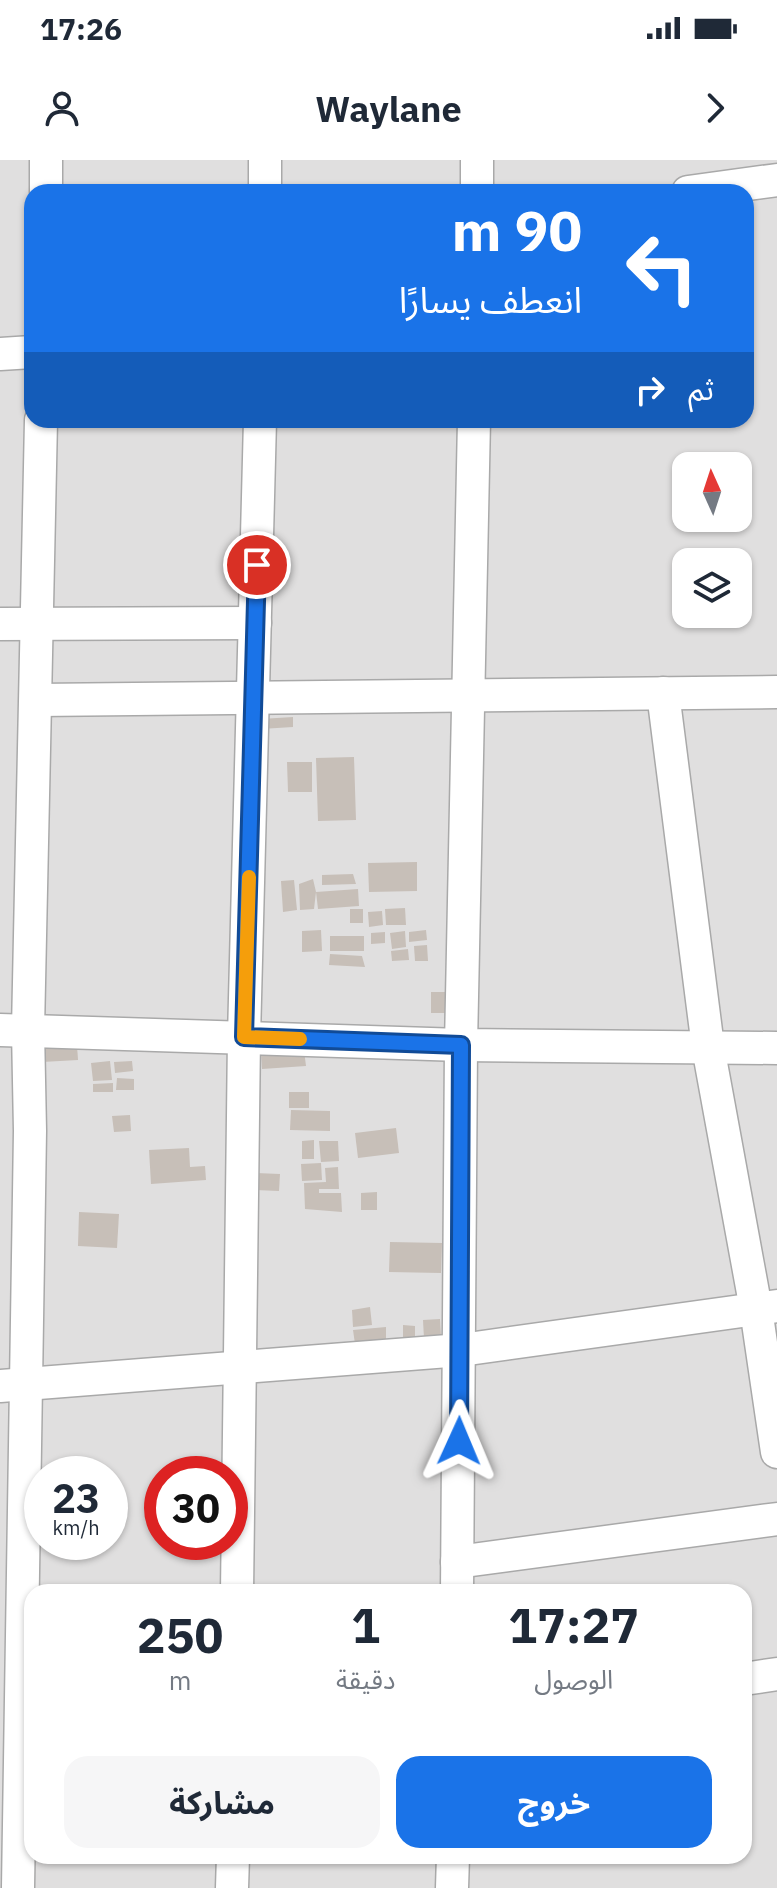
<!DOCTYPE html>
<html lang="ar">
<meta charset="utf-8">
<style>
body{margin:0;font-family:"IBM Plex Sans","Noto Sans Arabic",sans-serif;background:#f6f6f7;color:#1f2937;direction:rtl;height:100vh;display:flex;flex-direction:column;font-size:30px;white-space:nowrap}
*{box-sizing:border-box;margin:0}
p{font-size:26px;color:#747a83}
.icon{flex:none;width:44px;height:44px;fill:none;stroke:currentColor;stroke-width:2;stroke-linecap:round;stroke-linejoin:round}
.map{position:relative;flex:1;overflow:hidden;direction:ltr}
.side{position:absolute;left:24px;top:1424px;width:728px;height:280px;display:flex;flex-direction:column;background:#fff;border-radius:24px;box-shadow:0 2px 6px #0004;direction:rtl}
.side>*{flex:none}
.banner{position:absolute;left:24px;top:24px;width:730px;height:244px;border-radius:24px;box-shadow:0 2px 6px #0004;direction:rtl;background:#1a73e8;color:#fff;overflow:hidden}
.needle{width:52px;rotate:357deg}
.fabs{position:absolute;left:672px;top:292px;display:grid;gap:16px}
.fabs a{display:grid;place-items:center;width:80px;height:80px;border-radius:16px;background:#fff;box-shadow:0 2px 6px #0004;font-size:40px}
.speed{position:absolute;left:24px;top:1296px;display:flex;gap:16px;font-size:40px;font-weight:700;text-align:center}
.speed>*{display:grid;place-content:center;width:104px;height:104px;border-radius:50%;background:#fff;box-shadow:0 2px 6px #0004;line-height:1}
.speed small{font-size:20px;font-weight:400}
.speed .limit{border:12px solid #d22;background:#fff;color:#111}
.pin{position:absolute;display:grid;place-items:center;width:68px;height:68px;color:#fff;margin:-34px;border:4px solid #fff;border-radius:50%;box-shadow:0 2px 8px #0007}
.me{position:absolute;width:88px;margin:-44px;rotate:1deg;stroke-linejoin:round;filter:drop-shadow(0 0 6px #0008)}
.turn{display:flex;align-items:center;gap:28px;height:168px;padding:0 40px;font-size:36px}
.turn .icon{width:104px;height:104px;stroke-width:2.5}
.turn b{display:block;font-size:56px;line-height:68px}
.then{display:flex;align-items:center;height:76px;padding:0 40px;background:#0003;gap:16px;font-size:30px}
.eta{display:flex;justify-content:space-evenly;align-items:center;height:136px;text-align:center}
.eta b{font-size:48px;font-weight:700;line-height:56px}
.cta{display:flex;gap:16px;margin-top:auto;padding:16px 40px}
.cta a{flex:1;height:92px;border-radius:24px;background:#1a73e8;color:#fff;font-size:32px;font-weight:700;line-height:92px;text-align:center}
.cta a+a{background:#f6f6f7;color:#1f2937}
.status{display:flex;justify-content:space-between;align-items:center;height:56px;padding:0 40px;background:#fff;direction:ltr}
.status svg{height:22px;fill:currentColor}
header{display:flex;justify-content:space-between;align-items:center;height:104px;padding:0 40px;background:#fff;font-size:36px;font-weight:700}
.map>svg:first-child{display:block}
</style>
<div class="status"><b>17:26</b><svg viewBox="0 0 49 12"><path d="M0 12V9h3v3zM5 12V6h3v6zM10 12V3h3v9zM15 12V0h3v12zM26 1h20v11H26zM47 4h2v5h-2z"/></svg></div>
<header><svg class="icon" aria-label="forward" viewBox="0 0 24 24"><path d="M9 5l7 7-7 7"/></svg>Waylane<svg class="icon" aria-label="person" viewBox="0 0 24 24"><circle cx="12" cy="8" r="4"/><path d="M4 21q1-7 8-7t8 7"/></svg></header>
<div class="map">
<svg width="777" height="1728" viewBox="0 0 777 1728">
<rect width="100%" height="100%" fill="#f2efe9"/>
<path fill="#e0dfdf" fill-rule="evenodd" d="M0,0H777V1728H0ZM32,32H746V260H32ZM686,306H738V358H686ZM686,402H738V454H686ZM42,1314H110V1382H42ZM162,1314H230V1382H162ZM32,1432H744V1696H32Z"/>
<g fill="#c7bfb8">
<path d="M293,557V567L261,569V559Z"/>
<path d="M354,597L356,660L318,661L316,598Z"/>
<path d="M287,602H312V632H288Z"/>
<path d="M417,702V731L369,732L368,703Z"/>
<path d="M353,714L356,724L322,725V715Z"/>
<path d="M313,719L316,732L358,729L359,746L318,749L316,732L314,749L300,750L299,724Z"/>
<path d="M294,720L297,750L283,752L281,721Z"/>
<path d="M405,748L406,765H386L385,749Z"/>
<rect x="350" y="749" width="13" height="14"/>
<path d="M382,751L383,765L369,767L368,752Z"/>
<path d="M321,770L322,791L302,792V771Z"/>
<path d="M426,770L427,780L409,782V772Z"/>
<path d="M405,771L406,787L392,789L390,773Z"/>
<path d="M385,772V783L371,784V773Z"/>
<rect x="330" y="776" width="34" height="15"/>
<path d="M427,785L428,801H415L414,786Z"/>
<path d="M408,789L409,800L392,801L391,791Z"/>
<path d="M330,794L362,796L365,807L329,805Z"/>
<rect x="431" y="832" width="15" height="21"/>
<path d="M77,885L78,900L42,902L41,886Z"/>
<path d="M304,890L306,906L262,909L261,891Z"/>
<path d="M110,901L112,920L93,921L91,903Z"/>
<path d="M132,901L133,911L115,913L114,902Z"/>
<path d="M117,918L134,919V930H116Z"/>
<path d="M113,923V932H93V924Z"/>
<rect x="289" y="932" width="20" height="16"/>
<path d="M291,950L330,951V971L290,970Z"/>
<path d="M130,955L131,971L114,972L112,956Z"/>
<path d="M396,968L399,993L358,998L355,973Z"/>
<path d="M314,980V999H302V981Z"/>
<path d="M319,981H338L339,1001L321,1002Z"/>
<path d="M189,988L190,1007L205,1006L206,1020L151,1024L149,990Z"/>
<path d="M321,1003L322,1020L302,1021L301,1004Z"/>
<path d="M338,1007L339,1029H319V1033H341L342,1052L305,1049L304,1023L326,1022L325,1008Z"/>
<path d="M256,1013L280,1014L279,1031L255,1030Z"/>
<path d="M377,1032V1050H361V1033Z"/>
<path d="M79,1052L119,1054L117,1088L78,1086Z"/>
<path d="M390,1082L442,1083L441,1113L389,1112Z"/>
<path d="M370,1147L372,1165L353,1167L352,1150Z"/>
<path d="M440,1159L441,1177L424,1179L423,1160Z"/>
<path d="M403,1165L415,1166V1180L403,1181Z"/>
<path d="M386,1167V1181L355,1184L353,1170Z"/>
</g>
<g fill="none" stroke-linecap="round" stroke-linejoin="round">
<defs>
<g id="minor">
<path d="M46,32V0"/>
<path d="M265,32V0"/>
<path d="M477,32V0"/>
<path d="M688,32L777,20"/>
<path d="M0,194L32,192"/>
<path d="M0,464L255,463"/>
<path d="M663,533L708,887L756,1149L777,1292"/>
<path d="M37,540L777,532"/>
<path d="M0,870L461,885L777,888"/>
<path d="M0,1226L461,1190L777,1146"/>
<path d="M457,1402L777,1359"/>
<path d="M237,1432L244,877L260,260"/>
<path d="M457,1432L461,885L474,260"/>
<path d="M744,1519L777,1514"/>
<path d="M18,1728L30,971L28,870L41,260"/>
<path d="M232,1728L233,1696"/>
<path d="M452,1728L453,1696"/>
</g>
</defs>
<use href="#minor" stroke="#a9a9a9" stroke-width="35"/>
<use href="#minor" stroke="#fff" stroke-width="32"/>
</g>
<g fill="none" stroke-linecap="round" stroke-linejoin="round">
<defs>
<path id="route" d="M257,405L244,877L461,885L459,1281"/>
</defs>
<use href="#route" stroke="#114b97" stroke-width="20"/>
<use href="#route" stroke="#1a73e8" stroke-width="14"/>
<path stroke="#f59e0b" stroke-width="14" d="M249,717L244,877L300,879"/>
</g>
</svg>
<div class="fabs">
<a><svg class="needle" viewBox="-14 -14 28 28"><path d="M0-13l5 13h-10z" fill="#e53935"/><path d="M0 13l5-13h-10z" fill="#747a83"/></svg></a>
<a><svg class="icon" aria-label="layers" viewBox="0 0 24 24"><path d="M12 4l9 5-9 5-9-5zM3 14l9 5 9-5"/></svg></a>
</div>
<div class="speed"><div>23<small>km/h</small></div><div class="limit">30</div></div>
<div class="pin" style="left:257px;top:405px;background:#d93025"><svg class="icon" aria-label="arrive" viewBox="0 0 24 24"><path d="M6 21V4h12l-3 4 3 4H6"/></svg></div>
<svg class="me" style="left:459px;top:1281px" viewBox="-20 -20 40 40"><path d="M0-17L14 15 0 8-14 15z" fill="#1a73e8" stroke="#fff" stroke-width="4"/></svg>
<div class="banner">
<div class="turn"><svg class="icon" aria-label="left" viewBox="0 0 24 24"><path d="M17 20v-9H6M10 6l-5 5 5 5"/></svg><div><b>90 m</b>انعطف يسارًا</div></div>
<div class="then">ثم<svg class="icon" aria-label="right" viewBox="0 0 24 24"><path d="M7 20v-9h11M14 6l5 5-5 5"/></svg></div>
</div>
<section class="side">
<div class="eta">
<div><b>17:27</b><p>الوصول</p></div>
<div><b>1</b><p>دقيقة</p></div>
<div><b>250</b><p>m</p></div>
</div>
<div class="cta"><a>خروج</a><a>مشاركة</a></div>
</section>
</div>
